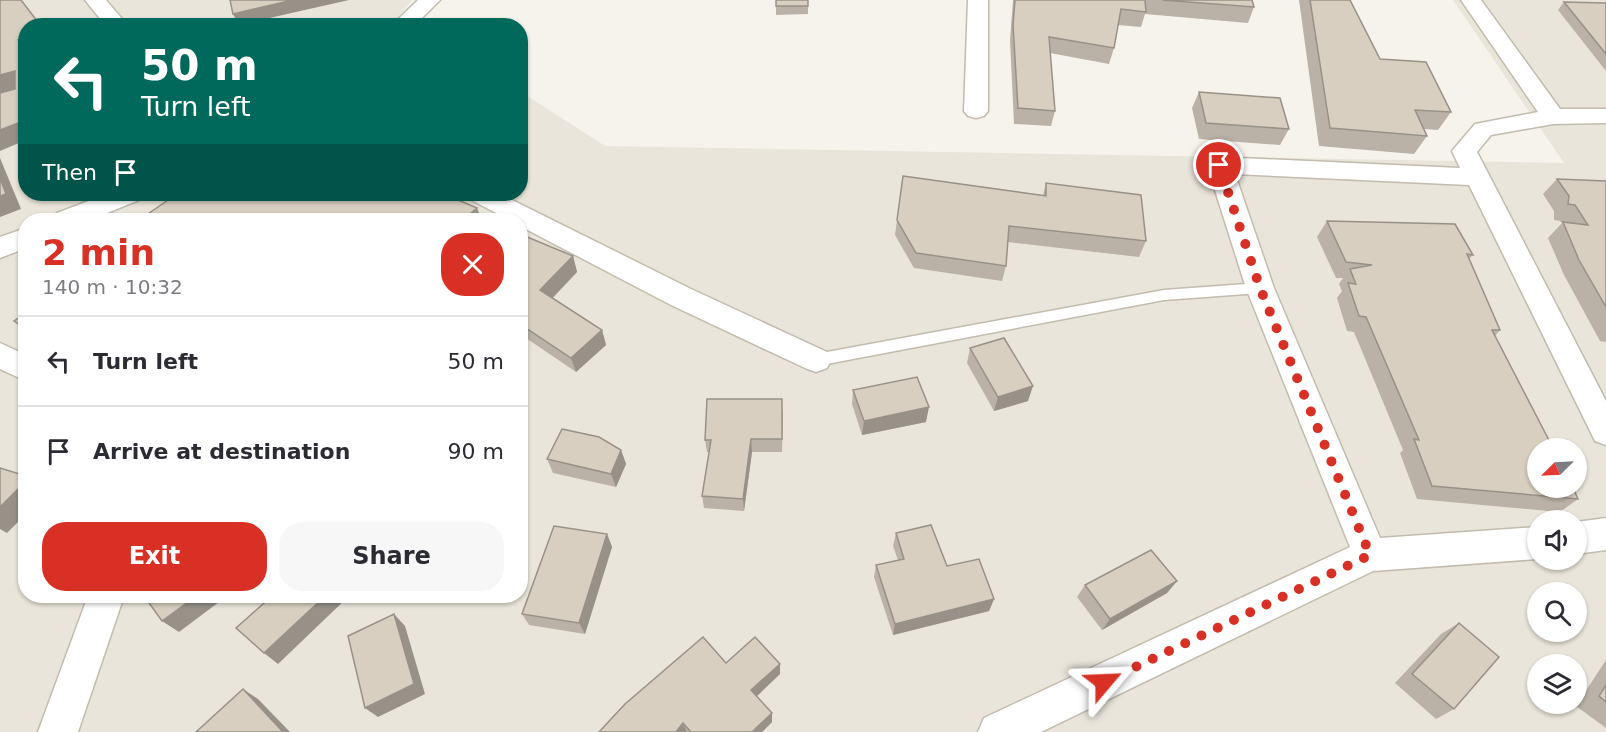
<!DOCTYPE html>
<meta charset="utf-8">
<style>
body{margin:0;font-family:"DejaVu Sans",sans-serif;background:#f7f7f7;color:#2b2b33;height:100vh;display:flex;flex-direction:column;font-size:22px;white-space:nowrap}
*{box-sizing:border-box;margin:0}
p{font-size:20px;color:#7c7c81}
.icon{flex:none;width:33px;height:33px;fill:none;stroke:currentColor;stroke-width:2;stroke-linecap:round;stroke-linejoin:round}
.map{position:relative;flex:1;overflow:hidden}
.drawer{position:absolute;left:18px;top:213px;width:510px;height:390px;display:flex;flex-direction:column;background:#fff;border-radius:24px;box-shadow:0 2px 4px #0004}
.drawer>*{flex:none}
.hud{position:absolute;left:18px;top:18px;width:510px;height:183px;border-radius:24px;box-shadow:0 2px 4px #0004;background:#00695c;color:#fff;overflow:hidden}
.needle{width:39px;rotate:246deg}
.buttons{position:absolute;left:1527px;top:438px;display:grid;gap:12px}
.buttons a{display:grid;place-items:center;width:60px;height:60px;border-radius:50%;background:#fff;box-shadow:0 2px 4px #0004;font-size:30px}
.pin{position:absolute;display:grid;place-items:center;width:51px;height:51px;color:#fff;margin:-26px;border:3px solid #fff;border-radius:50%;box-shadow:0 2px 6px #0007}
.me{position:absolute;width:66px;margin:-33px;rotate:64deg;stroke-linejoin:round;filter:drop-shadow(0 0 4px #0008)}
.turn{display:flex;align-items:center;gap:21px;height:126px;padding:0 24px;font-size:27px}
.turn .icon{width:78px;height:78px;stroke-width:2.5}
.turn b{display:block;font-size:42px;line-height:51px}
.then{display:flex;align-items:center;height:57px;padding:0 24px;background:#0003;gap:12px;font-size:22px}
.round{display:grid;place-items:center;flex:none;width:63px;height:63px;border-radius:24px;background:#f7f7f7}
.headline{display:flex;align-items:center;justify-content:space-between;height:102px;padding:0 24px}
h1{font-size:36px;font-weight:700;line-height:45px;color:#d93025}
.button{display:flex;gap:12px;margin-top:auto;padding:12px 24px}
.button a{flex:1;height:69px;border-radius:24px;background:#d93025;color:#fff;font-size:24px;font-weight:700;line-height:69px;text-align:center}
.button a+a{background:#f7f7f7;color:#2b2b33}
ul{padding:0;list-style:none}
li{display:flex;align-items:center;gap:18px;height:90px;padding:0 24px;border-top:2px solid #e1e1e2}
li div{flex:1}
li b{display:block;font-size:22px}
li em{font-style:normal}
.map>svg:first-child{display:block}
</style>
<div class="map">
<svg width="1606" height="732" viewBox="0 0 1606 732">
<rect width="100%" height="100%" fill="#f6f3ec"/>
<path fill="#eae5da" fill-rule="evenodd" d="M0,0H412L400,15L415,25L26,26V194H520L521,92L605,146L1564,163L1453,0H1606V732H0ZM26,220H520V596H26ZM1538,448H1576V488H1538ZM1538,520H1576V560H1538ZM1538,592H1576V632H1538ZM1538,664H1576V704H1538Z"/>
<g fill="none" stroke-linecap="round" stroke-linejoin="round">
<defs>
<path id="lane" d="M1260,283L1267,288L1260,293L1164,300L816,366L811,364L809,360L811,356L816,354L1164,290Z"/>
<g id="street">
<path d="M85,0H106L128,26H106Z"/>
<path d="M418,0H440L414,26H391Z"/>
<path d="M968,0H988V111L984,116L976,118L968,116L964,111Z"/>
<path d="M1461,0H1481L1560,109H1606V123L1553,124L1491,135L1477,152L1606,401V445L1595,441L1469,185L1235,174L1274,288L1380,538L1538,527V559L1373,571L1041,732H978L984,718L1350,547L1246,288L1207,165L1210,159L1219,157L1460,168L1452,151L1475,124L1538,112Z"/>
<path d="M107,194H143L139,200L90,220H53L57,213Z"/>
<path d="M467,194H500L691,289L827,352L831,360L827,368L816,372L805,368L671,305L520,226V220H510L471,200Z"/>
<path d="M26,228V248L0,258V237Z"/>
<path d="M0,343L26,355V381L0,369Z"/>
<path d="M1606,518V550L1576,554V522Z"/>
<path d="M88,596H124L78,732H38Z"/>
</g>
</defs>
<use href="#lane" stroke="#c2bbae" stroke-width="3"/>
<use href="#street" stroke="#c2bbae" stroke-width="3"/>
<use href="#lane" fill="#fff" fill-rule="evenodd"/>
<use href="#street" fill="#fff" fill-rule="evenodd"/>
</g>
<g fill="#bab2a6">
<path d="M776,0H808V14L776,15Z"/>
<path d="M1013,0H1252L1254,7L1248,23L1145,14L1141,27L1118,25L1114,48L1109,64L1050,53L1055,111L1051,126L1014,124L1010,40Z"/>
<path d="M1299,0H1350L1380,59L1451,112L1438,130L1424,129L1427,136L1414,154L1319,146Z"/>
<path d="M1564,2L1606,3V71L1558,10Z"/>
<path d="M1199,92L1289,129L1280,145L1199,139L1192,108Z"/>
<path d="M903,176L1043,195L1046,183L1146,241L1139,257L1008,242L1006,266L1002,281L914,268L895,235Z"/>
<path d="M1557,179L1606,181V342L1600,341L1564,275L1548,238L1562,223L1560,221L1554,220V211L1543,194Z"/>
<path d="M1327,221L1473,255L1469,259L1500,330L1495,336L1578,499L1560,512L1417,499L1400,453L1403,450L1354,332L1347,331L1337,298L1342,291L1339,284L1343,278H1336L1317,237Z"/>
<path d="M520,234L573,256L577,272L552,298L602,330L606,345L576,372L520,334Z"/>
<path d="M970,348L1028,401L994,411L967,363Z"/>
<path d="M853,390L926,422L862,435L852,404Z"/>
<path d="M783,412L782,452H752L744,511L704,508L702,496L709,452H707L705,440Z"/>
<path d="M621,450L626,464L616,487L553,473L547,459Z"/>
<path d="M896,533L947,566L994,599L989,611L893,635L874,577L876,565L898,560L893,546Z"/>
<path d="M607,534L612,547L585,634L529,625L522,614Z"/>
<path d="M1177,581L1167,593L1102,630L1077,597L1085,585Z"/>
<path d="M1459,623L1454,709L1436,719L1395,683L1441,634Z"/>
<path d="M1606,660V728L1576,706Z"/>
<path d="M726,663L780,664V674L756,696L772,722L762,732H599Z"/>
</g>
<g fill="#979187">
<path d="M293,0H349L239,25L233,14Z"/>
<path d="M26,38V51L18,40Z"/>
<path d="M15,71L26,87L0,94V75Z"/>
<path d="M26,120V140L0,151V130Z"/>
<path d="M0,158L21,209L0,217Z"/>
<path d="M477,208L482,220L471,213Z"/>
<path d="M573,256L577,272L546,305L540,290Z"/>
<path d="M602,330L606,345L576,372L571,358Z"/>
<path d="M1033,386L1028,401L994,411L998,397Z"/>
<path d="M929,407L926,422L862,435L864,421Z"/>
<path d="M751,439L752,452L744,511L743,499Z"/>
<path d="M621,450L626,464L616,487L611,474Z"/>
<path d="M26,481V514L7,533L0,529V507Z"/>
<path d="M607,534L612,547L585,634L579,623Z"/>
<path d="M1177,581L1167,593L1102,630L1110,619Z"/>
<path d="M196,596H227L179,632L162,621Z"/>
<path d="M325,596H349L278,664L264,653Z"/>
<path d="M994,599L989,611L893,635L895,624Z"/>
<path d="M394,614L405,626L425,694L378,717L365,708Z"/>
<path d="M780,664V674L753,700L751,690Z"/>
<path d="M243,689L258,699L290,732H283Z"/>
<path d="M772,713V722L762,732H752Z"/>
<path d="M683,723L687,732H676Z"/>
</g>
<g fill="#d8cfc1" stroke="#979187" stroke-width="1.5">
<path d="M0,0H21L41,26H26V38L18,40L26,51V120L0,130V93L15,89V71L0,75Z"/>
<path d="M230,0H293L233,14Z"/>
<rect x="776" y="0" width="32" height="6"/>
<path d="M1015,0H1145L1146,12L1121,9L1114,48L1049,37L1055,111L1018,108L1013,25Z"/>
<path d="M1162,0H1252L1254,7Z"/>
<path d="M1310,0H1350L1380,59L1426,62L1451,112L1415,110L1427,136L1330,128Z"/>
<path d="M1564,2L1606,3V54Z"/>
<path d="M1199,92L1280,98L1289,129L1206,123Z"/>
<path d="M903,176L1046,196V183L1141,195L1146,241L1009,226L1006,266L916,253L897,220Z"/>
<path d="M0,178L6,194L0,196Z"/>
<path d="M1557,179L1606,181V307L1579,260L1563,222L1588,225L1575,205L1568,204L1569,196Z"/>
<path d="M177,194H444L477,208L471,213L489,220H139Z"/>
<path d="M1327,221L1455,224L1473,255L1467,254L1500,330H1492L1553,448H1538V488H1573L1578,499L1432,486L1414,439L1419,440L1366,317L1359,316L1348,283L1356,284L1350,269L1372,265L1346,262Z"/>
<path d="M520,234L573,256L540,290L602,330L571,358L520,324Z"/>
<path d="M26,313V329L14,321Z"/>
<path d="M1004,338L1033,386L998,397L970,348Z"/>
<path d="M917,377L929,407L864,421L853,390Z"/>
<path d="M707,399H782V439H751L743,499L702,496L711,440H705Z"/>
<path d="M562,429L599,437L621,450L611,474L547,459Z"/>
<path d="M0,468L26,476V481L0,507Z"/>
<path d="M931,525L947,566L979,559L994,599L895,624L876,565L904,559L896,533Z"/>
<path d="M554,526L607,534L579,623L522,614Z"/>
<path d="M1151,550L1177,581L1110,619L1085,585Z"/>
<path d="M144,596H196L162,621Z"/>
<path d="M272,596H325L264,653L236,628Z"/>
<path d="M394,614L414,684L365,708L348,636Z"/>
<path d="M1459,623L1499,657L1454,709L1412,674Z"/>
<path d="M703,637L726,663L755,637L780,664L751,690L772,713L752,732H691L683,723L676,732H599L625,704Z"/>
<path d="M1606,685V702L1599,696Z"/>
<path d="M243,689L283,732H196Z"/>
</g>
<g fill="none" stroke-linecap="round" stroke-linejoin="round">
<path stroke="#d93025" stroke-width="10" stroke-dasharray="0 18" d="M1104,682L1370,555L1260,288L1219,165"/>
</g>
</svg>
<div class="buttons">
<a><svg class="needle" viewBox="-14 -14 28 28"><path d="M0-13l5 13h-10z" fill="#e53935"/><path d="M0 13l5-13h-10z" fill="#7c7c81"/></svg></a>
<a><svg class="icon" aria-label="sound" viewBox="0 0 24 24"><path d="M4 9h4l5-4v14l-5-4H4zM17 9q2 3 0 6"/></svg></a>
<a><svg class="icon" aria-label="search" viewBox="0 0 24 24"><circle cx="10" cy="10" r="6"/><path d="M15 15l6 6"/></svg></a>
<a><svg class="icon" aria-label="layers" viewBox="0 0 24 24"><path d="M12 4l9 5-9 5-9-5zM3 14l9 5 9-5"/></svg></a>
</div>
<div class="pin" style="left:1219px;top:165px;background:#d93025"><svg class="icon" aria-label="arrive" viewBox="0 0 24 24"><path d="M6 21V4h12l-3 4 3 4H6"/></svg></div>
<svg class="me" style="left:1104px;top:682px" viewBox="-20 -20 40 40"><path d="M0-17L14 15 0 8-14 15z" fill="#d93025" stroke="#fff" stroke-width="4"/></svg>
<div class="hud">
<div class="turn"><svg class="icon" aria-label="left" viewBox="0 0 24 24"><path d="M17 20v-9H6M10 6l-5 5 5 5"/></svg><div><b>50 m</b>Turn left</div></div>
<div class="then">Then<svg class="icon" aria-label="arrive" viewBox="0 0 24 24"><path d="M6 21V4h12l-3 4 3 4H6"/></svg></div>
</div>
<section class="drawer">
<div class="headline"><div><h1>2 min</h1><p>140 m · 10:32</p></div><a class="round" style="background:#d93025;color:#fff"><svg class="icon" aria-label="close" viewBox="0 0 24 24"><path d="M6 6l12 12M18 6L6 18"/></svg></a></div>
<ul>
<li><svg class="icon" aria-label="left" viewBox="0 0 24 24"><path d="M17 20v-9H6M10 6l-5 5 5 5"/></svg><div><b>Turn left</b></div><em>50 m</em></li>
<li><svg class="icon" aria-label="arrive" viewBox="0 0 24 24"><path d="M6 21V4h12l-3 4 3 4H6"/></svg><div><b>Arrive at destination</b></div><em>90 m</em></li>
</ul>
<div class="button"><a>Exit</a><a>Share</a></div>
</section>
</div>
